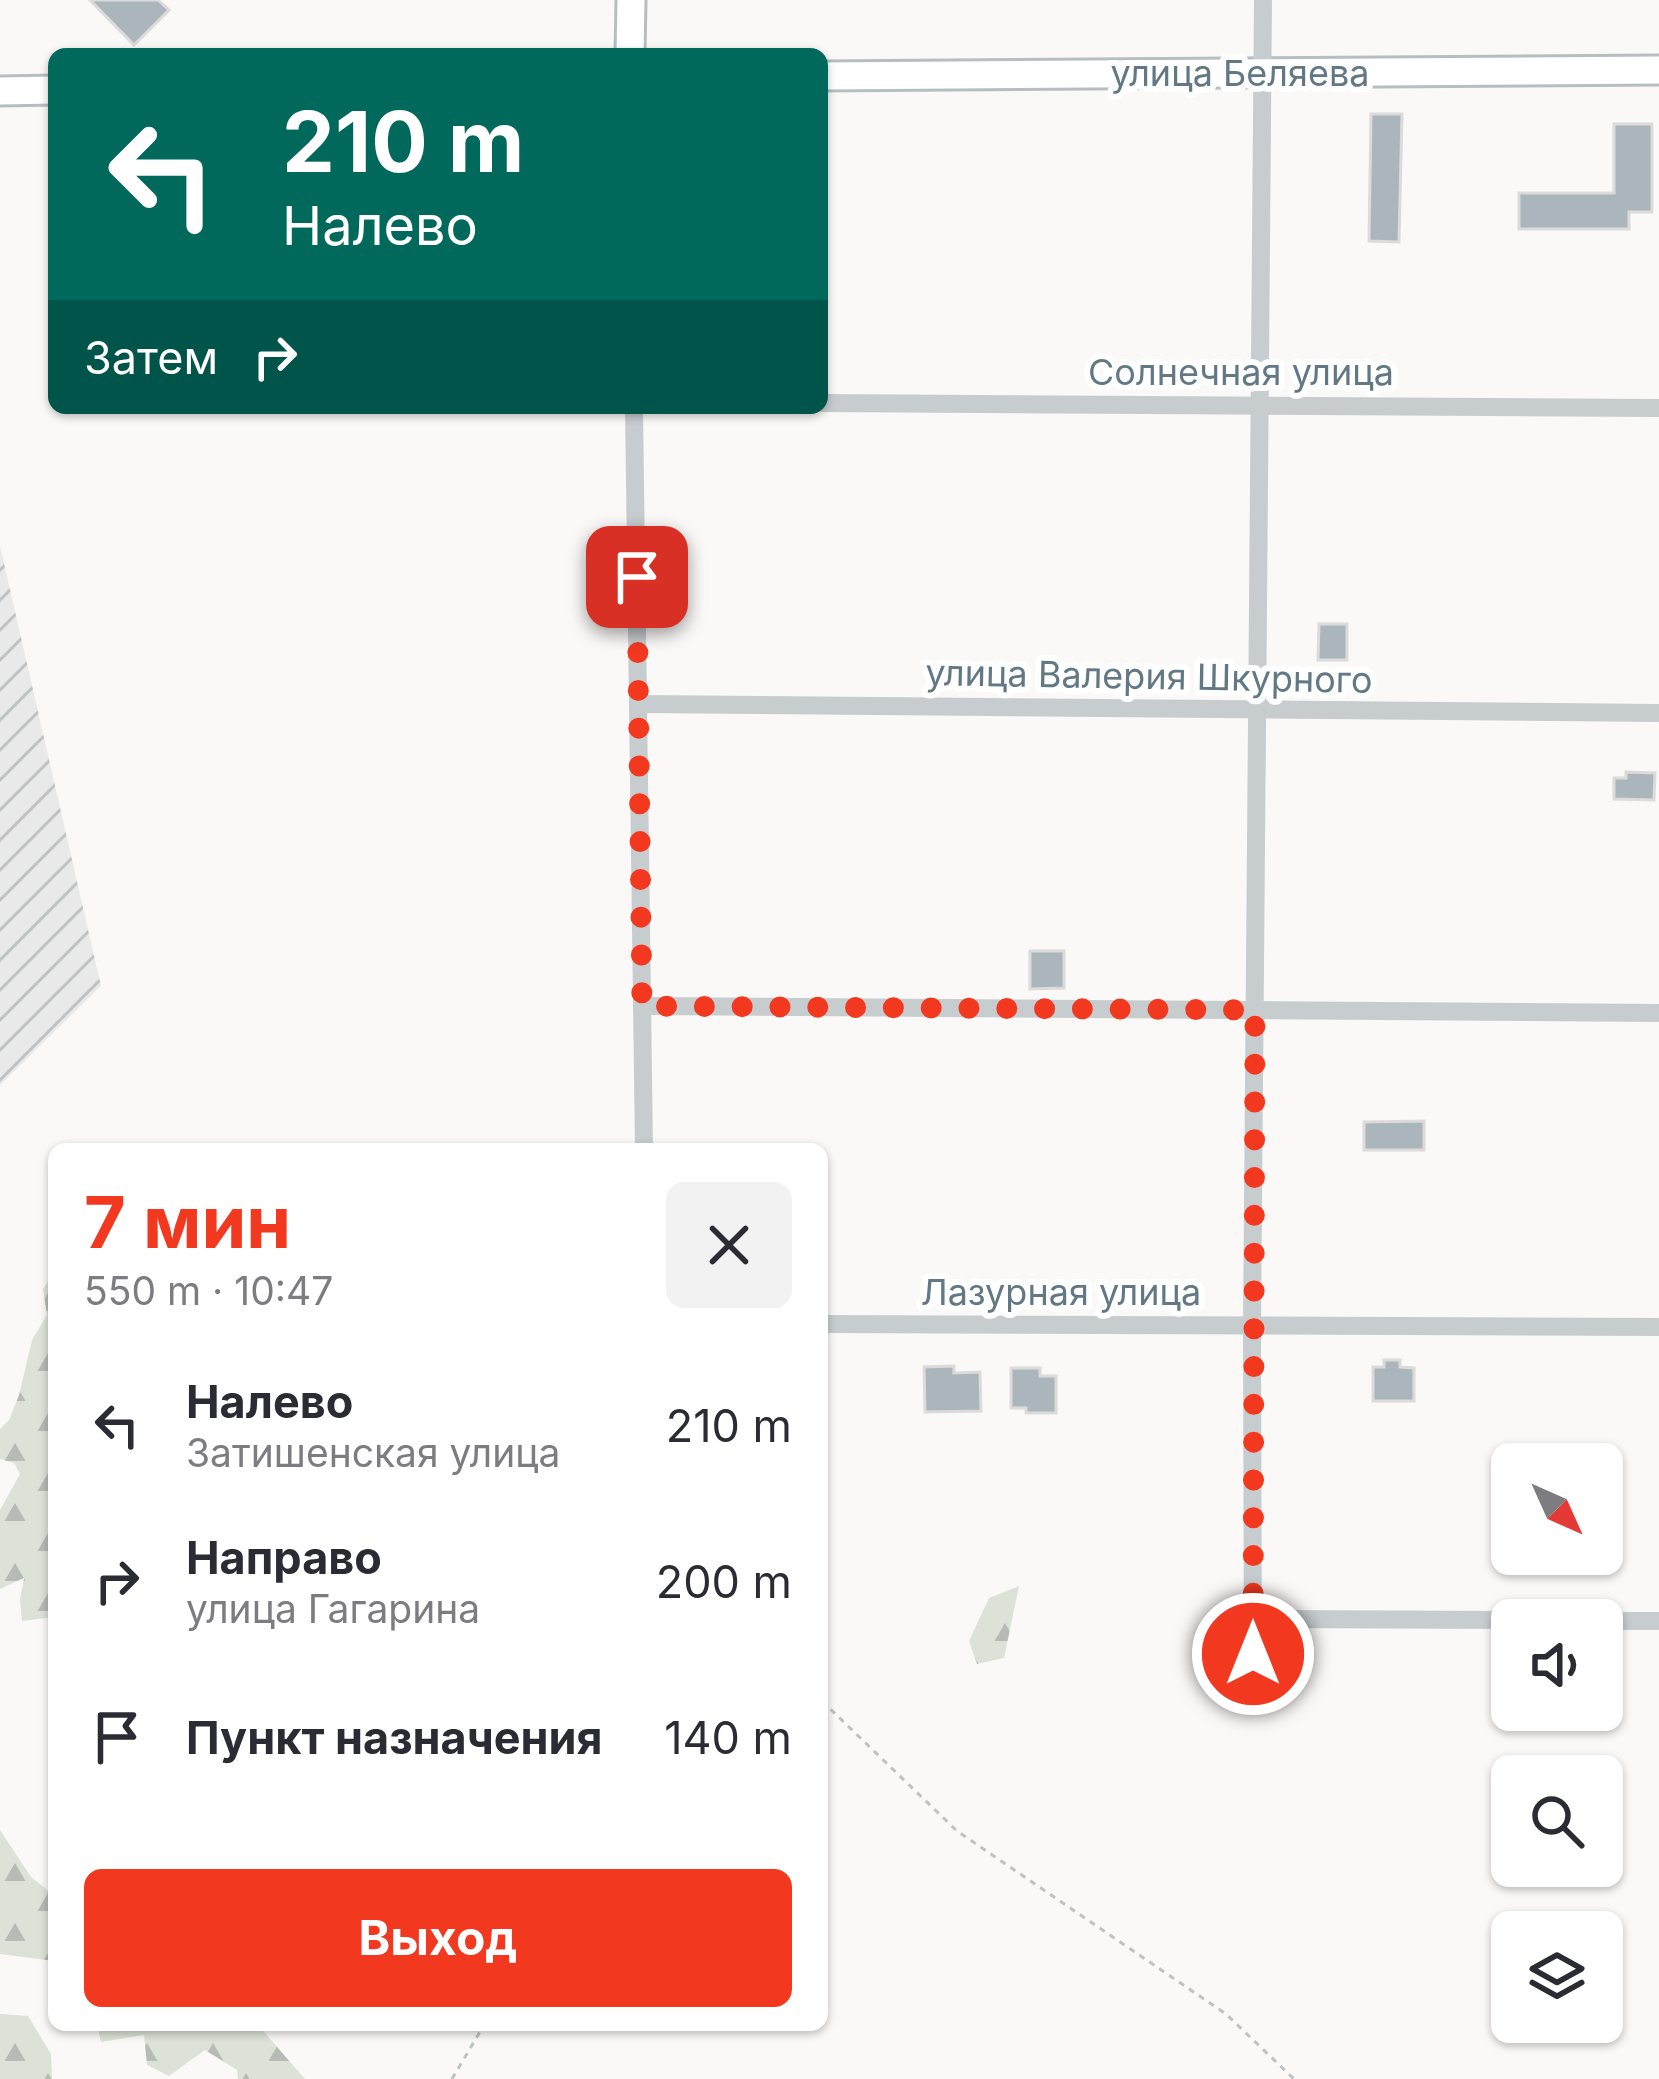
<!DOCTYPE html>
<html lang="ru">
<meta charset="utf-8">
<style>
body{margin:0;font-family:Inter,sans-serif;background:#f2f2f3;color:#2b2b33;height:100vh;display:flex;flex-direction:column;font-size:45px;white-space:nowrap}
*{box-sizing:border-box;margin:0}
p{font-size:39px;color:#7c7c81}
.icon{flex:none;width:66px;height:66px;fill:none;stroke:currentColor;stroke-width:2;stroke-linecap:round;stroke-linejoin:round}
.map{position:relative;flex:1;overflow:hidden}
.panel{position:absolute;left:48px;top:1143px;width:780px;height:888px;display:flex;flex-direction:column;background:#fff;border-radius:18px;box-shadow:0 3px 9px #0004}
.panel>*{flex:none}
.guide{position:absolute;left:48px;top:48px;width:780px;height:366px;border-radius:18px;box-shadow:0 3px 9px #0004;background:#00695c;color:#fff;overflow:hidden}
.needle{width:78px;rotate:135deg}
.tools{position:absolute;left:1491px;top:1443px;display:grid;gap:24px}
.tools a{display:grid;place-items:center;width:132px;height:132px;border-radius:18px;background:#fff;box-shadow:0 3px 9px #0004;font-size:60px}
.pin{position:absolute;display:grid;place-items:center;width:102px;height:102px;color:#fff;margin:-51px;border-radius:24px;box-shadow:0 6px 18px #0006}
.me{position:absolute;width:132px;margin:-66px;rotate:0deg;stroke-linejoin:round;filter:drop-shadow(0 0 9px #0008)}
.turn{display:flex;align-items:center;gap:42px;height:252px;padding:0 36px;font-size:54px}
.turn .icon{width:156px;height:156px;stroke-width:2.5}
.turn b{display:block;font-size:84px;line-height:102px}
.then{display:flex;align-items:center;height:114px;padding:0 36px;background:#0003;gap:24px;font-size:45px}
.round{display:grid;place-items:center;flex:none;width:126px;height:126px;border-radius:18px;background:#f2f2f3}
.overview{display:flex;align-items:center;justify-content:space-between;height:204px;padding:0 36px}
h1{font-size:72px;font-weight:700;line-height:90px;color:#f2391f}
.button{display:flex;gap:24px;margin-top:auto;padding:24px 36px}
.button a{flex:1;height:138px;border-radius:18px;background:#f2391f;color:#fff;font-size:48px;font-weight:700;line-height:138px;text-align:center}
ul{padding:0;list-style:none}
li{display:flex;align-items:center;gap:36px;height:156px;padding:0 36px}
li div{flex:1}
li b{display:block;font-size:45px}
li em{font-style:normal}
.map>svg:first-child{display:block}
</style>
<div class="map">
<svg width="1659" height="2079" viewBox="0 0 1659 2079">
<defs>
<pattern id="industrial-furrows" width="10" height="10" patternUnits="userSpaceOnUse" patternTransform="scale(3)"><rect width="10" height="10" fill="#e8e9e8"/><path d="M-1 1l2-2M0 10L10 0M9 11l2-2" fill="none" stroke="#bfc2c2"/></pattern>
<pattern id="forest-firs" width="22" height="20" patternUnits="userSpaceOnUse" patternTransform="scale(3)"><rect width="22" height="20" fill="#dce2d8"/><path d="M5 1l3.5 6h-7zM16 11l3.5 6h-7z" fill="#b6bcb5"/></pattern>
</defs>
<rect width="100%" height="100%" fill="#faf9f7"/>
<path fill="url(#industrial-furrows)" d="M0,546L101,986L0,1085Z"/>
<g fill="url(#forest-firs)">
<path d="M54,1272V1617L22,1621L20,1600L24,1578L0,1589V1510L20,1474L14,1463L0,1459V1429L9,1420L19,1395L32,1340L47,1315L43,1289Z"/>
<path d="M1019,1586L1004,1658L977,1664L969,1641L989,1598Z"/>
<path d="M0,1830L31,1877L50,1892L54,1864V1961L0,1954Z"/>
<path d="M0,2014L28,2016L51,2054L52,2079H0Z"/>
<path d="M97,2025H258L305,2079H238L237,2070L205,2050L169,2076L147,2065L144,2035L101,2042Z"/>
</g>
<g fill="#abb6bc" stroke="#dcdbd9" stroke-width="3">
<path d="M90,0H158L169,10L134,45Z"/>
<path d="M1371,114H1402L1399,242L1369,241Z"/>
<path d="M1614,124H1652V212H1629V229H1519V193H1614Z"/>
<path d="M1319,624H1347V660H1318Z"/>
<path d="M1626,772L1655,773L1654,800L1614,799V778H1626Z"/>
<path d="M1030,951H1064V988L1030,989Z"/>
<path d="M1424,1121V1150H1364V1122Z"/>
<path d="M1384,1360H1400V1367L1414,1368V1401H1373V1367H1384Z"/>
<path d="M954,1366V1373L980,1372L981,1411L925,1412L924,1367Z"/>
<path d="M1011,1368H1040V1376H1056V1413H1026V1408H1011Z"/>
</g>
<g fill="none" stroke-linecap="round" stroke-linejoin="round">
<defs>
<g id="secondary">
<path d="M630,54L631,0"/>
<path d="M822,76L1659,70"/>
<path d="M0,91L54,90"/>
</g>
</defs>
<use href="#secondary" stroke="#b6bec2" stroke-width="33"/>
<g stroke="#bec2c4" stroke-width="3" stroke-dasharray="6 6" stroke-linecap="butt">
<path d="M822,1701L957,1831L1226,2014L1294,2079"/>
<path d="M452,2079L484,2025"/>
</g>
<g stroke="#c7cccf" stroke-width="18">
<path d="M822,403L1659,408"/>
<path d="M634,408L644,1149"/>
<path d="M638,704L1659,713"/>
<path d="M642,1006L1659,1013"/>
<path d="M822,1324L1659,1327"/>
<path d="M1253,1619L1512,1620"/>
<path d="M1602,1621H1659"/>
<path d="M1253,1689L1252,1326L1263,0"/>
</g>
<use href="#secondary" stroke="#fff" stroke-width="27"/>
</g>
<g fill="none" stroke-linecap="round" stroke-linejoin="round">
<path stroke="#f2391f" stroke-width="21" stroke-dasharray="0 37.8" d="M637,577L642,1006L1255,1010L1253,1654"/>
</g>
<g text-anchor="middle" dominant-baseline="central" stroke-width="12" stroke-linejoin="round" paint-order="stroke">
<g font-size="36" fill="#627985" stroke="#fff">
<text x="1240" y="73">улица Беляева</text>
<text x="1241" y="372">Солнечная улица</text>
<text transform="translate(1149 676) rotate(1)">улица Валерия Шкурного</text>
<text x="1061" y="1292">Лазурная улица</text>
</g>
</g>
</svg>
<div class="tools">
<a><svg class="needle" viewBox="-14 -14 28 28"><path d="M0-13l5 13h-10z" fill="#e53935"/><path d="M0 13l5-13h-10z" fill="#7c7c81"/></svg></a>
<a><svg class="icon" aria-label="sound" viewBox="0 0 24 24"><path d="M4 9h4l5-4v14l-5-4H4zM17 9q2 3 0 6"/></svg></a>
<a><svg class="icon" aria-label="search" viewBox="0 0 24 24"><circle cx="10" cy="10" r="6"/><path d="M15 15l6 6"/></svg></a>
<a><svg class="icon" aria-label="layers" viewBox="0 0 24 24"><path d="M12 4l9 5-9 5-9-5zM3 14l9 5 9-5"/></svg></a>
</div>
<div class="pin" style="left:637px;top:577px;background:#d93025"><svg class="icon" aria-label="arrive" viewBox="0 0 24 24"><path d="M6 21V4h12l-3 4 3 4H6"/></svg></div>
<svg class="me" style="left:1253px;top:1654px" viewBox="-20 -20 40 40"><circle r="17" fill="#f2391f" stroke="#fff" stroke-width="3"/><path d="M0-11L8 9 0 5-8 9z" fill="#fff"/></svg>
<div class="guide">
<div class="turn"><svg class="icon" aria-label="left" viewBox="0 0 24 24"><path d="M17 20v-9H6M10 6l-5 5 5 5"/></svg><div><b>210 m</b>Налево</div></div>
<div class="then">Затем<svg class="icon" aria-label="right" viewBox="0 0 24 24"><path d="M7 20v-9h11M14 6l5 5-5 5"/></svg></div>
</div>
<section class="panel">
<div class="overview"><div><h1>7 мин</h1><p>550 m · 10:47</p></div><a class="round"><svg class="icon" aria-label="close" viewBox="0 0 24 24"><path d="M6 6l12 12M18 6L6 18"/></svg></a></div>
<ul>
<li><svg class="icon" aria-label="left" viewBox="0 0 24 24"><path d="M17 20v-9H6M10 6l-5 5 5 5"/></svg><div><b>Налево</b><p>Затишенская улица</p></div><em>210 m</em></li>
<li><svg class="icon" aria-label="right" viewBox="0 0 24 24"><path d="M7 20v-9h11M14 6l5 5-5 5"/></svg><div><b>Направо</b><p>улица Гагарина</p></div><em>200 m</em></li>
<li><svg class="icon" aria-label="arrive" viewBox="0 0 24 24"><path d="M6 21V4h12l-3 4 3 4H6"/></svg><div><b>Пункт назначения</b></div><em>140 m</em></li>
</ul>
<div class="button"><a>Выход</a></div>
</section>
</div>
